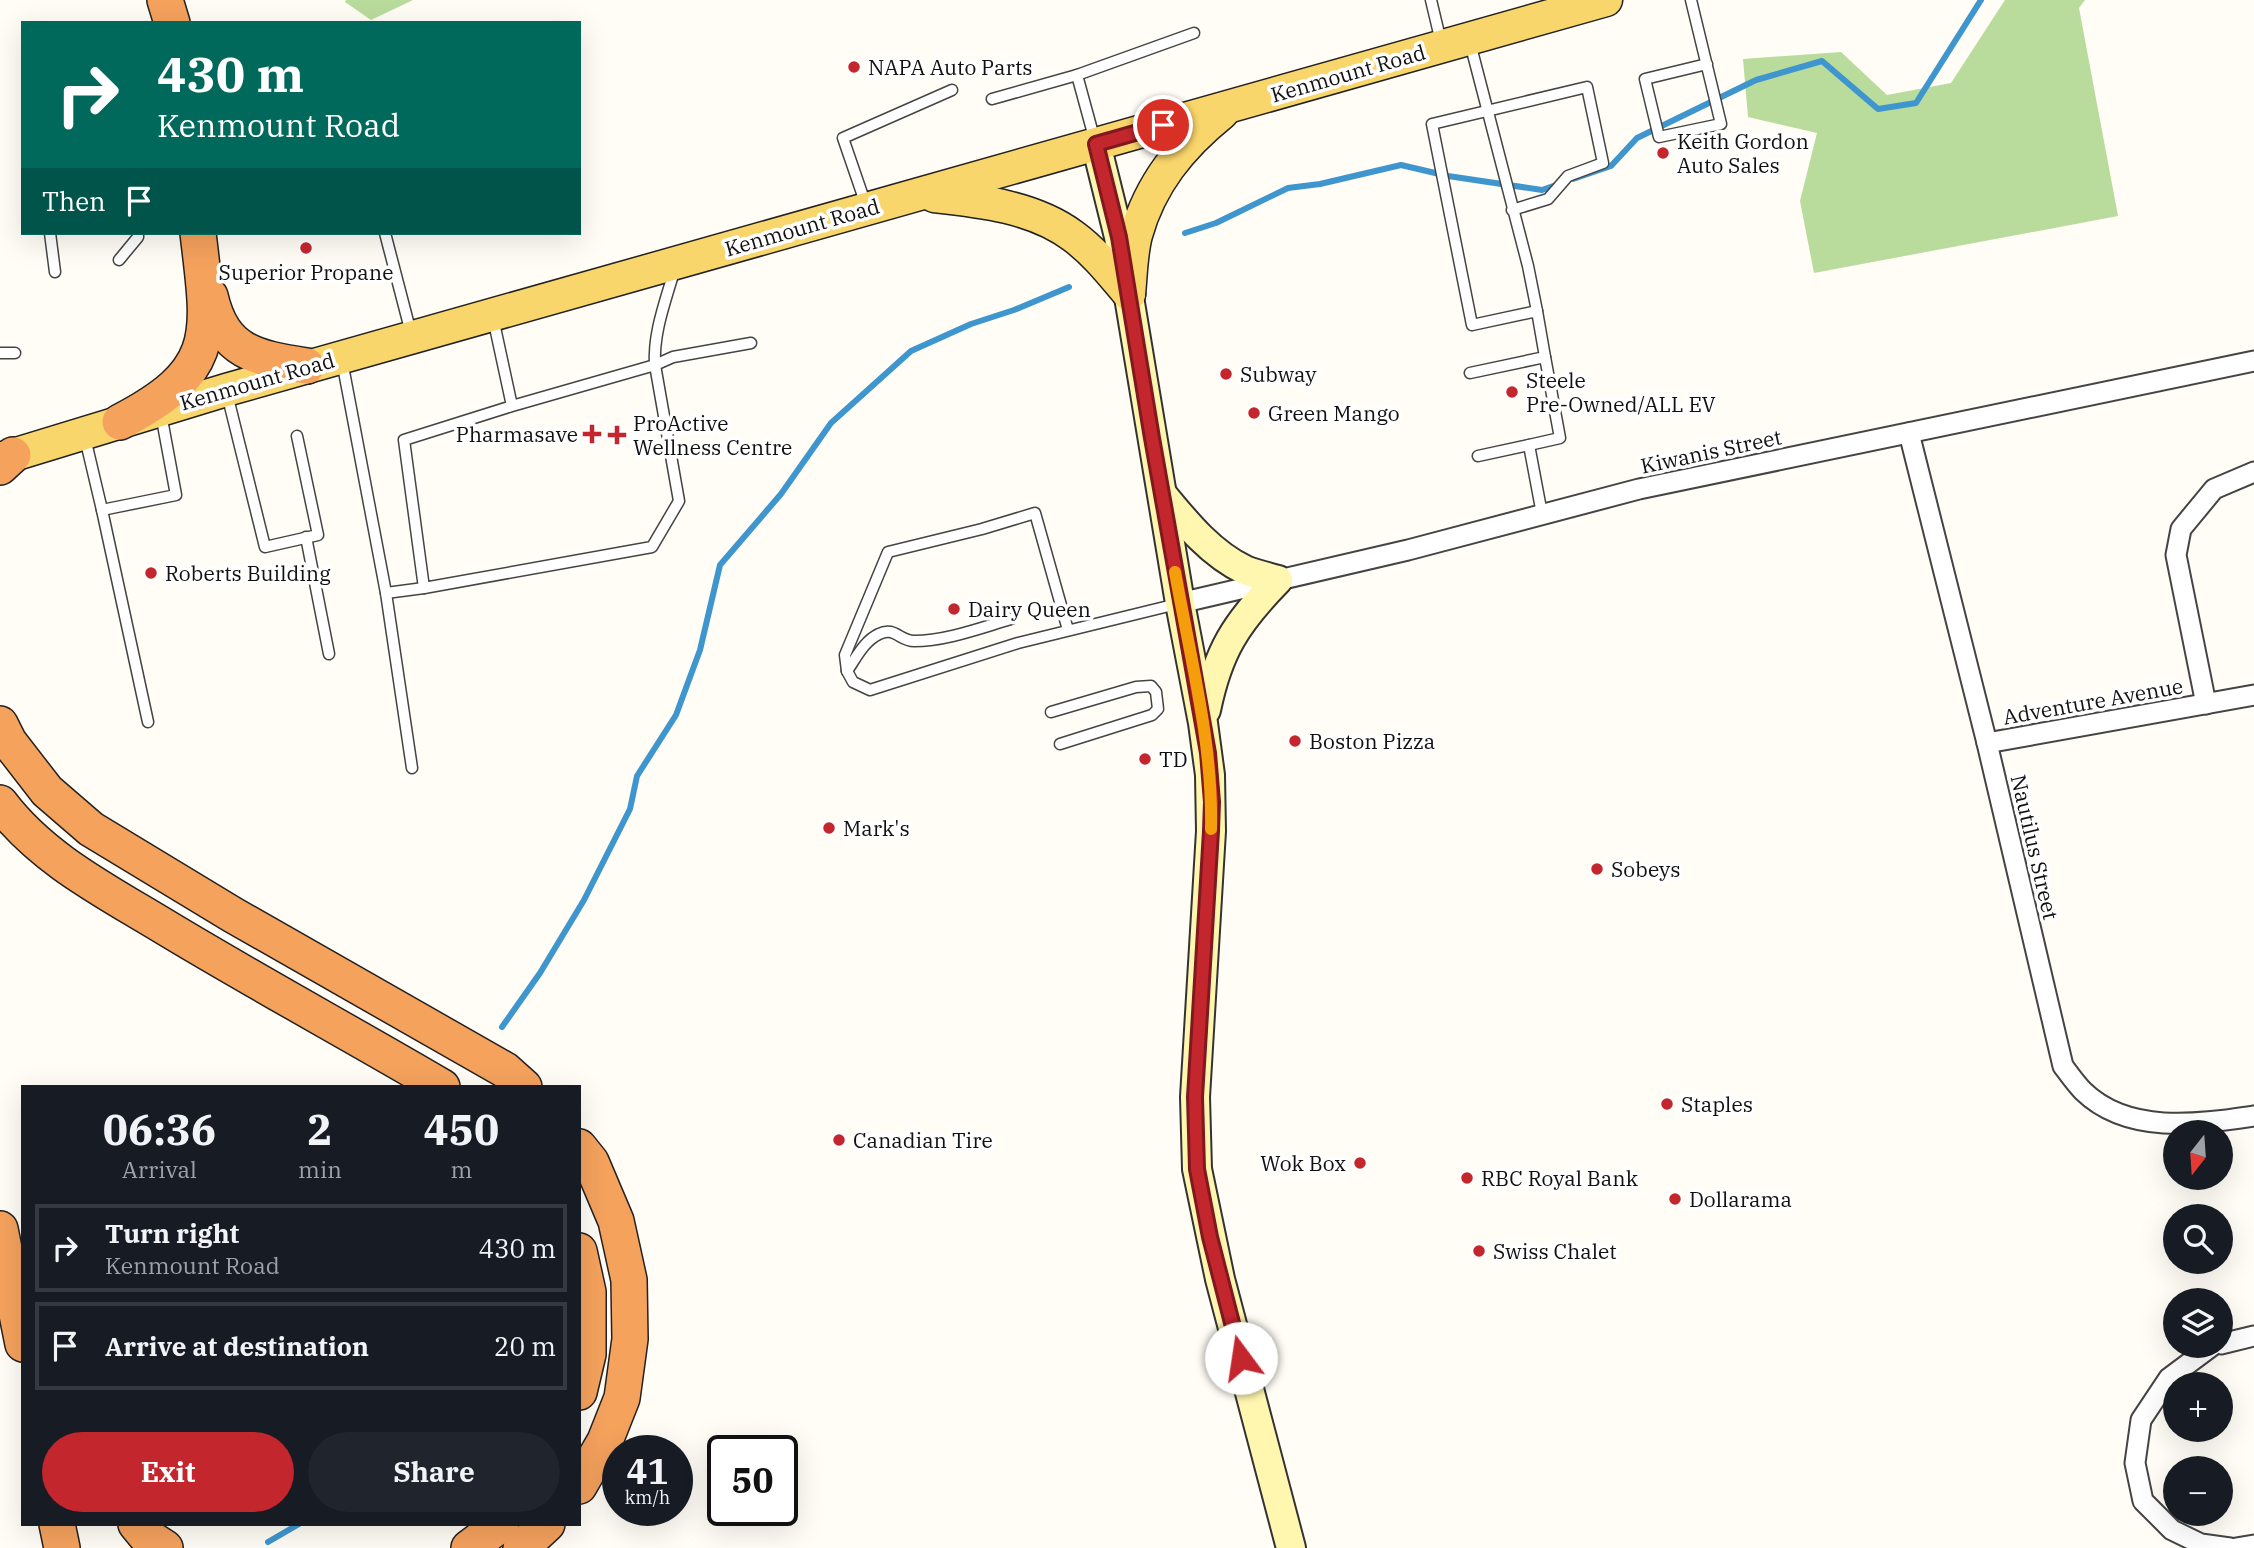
<!DOCTYPE html>
<meta charset="utf-8">
<style>
body{margin:0;font-family:"IBM Plex Serif",serif;background:#20242c;color:#f1f3f6;height:100vh;display:flex;flex-direction:column;font-size:26px;white-space:nowrap}
*{box-sizing:border-box;margin:0}
p{font-size:23px;color:#9ea1a6}
.icon{flex:none;width:38px;height:38px;fill:none;stroke:currentColor;stroke-width:2;stroke-linecap:round;stroke-linejoin:round}
.map{position:relative;flex:1;overflow:hidden}
.drawer{position:absolute;left:21px;top:1085px;width:560px;height:441px;display:flex;flex-direction:column;background:#171b24;border-radius:0px;box-shadow:0 7px 28px #0002}
.drawer>*{flex:none}
.banner{position:absolute;left:21px;top:21px;width:560px;height:214px;border-radius:0px;box-shadow:0 7px 28px #0002;background:#00695c;color:#fff;overflow:hidden}
.needle{width:46px;rotate:197deg}
.tools{position:absolute;left:2163px;top:1120px;display:grid;gap:14px}
.tools a{display:grid;place-items:center;width:70px;height:70px;border-radius:50%;background:#171b24;box-shadow:0 7px 28px #0002;font-size:35px}
.speed{position:absolute;left:602px;top:1435px;display:flex;gap:14px;font-size:35px;font-weight:700;text-align:center}
.speed>*{display:grid;place-content:center;width:91px;height:91px;border-radius:50%;background:#171b24;box-shadow:0 7px 28px #0002;line-height:1}
.speed small{font-size:18px;font-weight:400}
.speed .limit{border:4px solid #111;border-radius:10px;background:#fff;color:#111}
.pin{position:absolute;display:grid;place-items:center;width:60px;height:60px;color:#fff;margin:-30px;border:4px solid #fff;border-radius:50%;box-shadow:0 2px 7px #0007}
.me{position:absolute;width:77px;margin:-38px;rotate:346deg;stroke-linejoin:round;filter:drop-shadow(0 0 5px #0008)}
.turn{display:flex;align-items:center;gap:24px;height:147px;padding:0 21px;font-size:32px}
.turn .icon{width:91px;height:91px;stroke-width:2.5}
.turn b{display:block;font-size:49px;line-height:60px}
.then{display:flex;align-items:center;height:66px;padding:0 21px;background:#0003;gap:14px;font-size:26px}
.eta{display:flex;justify-content:space-evenly;align-items:center;height:119px;text-align:center}
.eta b{font-size:42px;font-weight:800;line-height:49px}
.action{display:flex;gap:14px;margin-top:auto;padding:14px 21px}
.action a{flex:1;height:80px;border-radius:42px;background:#c4262e;color:#fff;font-size:28px;font-weight:800;line-height:80px;text-align:center}
.action a+a{background:#20242c;color:#f1f3f6}
ul{padding:0;list-style:none}
li{display:flex;align-items:center;gap:21px;height:88px;margin:0 14px 10px;padding:0 7px;border:4px solid #363941;border-radius:0px}
li div{flex:1}
li b{display:block;font-size:26px}
li em{font-style:normal}
.map>svg:first-child{display:block}
</style>
<div class="map">
<svg width="2254" height="1548" viewBox="0 0 2254 1548">
<rect width="100%" height="100%" fill="#fffdf5"/>
<g fill="#b9dc9c">
<path d="M346,0H413L371,20L345,2Z"/>
<path d="M2005,0H2085L2079,8L2118,216L1814,273L1800,201L1817,133L1748,117L1743,59L1841,52L1887,95L1951,83Z"/>
</g>
<g fill="none" stroke-linecap="round" stroke-linejoin="round">
<g stroke="#3f96cf" stroke-width="6">
<path d="M1573,179L1611,166L1637,138L1756,80L1822,61L1878,109L1916,103L1981,0"/>
<path d="M1185,233L1216,223L1288,188L1320,184L1401,165L1448,176L1542,190L1559,184"/>
<path d="M502,1027L540,973L584,900L630,809L637,776L676,715L700,650L720,565L781,494L831,423L911,351L971,324L1014,310L1069,287"/>
<path d="M268,1542L299,1524"/>
</g>
<defs>
<g id="service">
<path d="M1431,0L1441,42"/>
<path d="M1691,0L1721,124L1659,137L1645,79L1707,64"/>
<path d="M1470,43L1528,266L1537,311"/>
<path d="M1077,75L1194,33"/>
<path d="M992,99L1077,75L1095,141"/>
<path d="M866,205L843,138L952,90"/>
<path d="M1512,210L1548,199L1568,176L1603,163L1587,87L1432,124L1472,325L1537,311L1545,357"/>
<path d="M50,233L55,272"/>
<path d="M385,233L411,333"/>
<path d="M119,260L138,237V233"/>
<path d="M675,268C666,300 653,332 655,365L673,357L751,343"/>
<path d="M493,318L512,406L404,440L424,588L652,547L679,501L655,365L512,406"/>
<path d="M0,353H15"/>
<path d="M342,361L386,593L412,768"/>
<path d="M1470,373L1545,357L1560,438L1529,445L1542,514"/>
<path d="M227,394L265,547L318,535L297,436"/>
<path d="M85,438L102,510L176,495L161,414"/>
<path d="M1478,456L1529,445"/>
<path d="M102,510L148,722"/>
<path d="M306,537L329,654"/>
<path d="M386,593L424,588"/>
<path d="M1068,630L1035,513L982,529L888,552L845,655L847,671L853,682L870,690L1018,643L1177,604"/>
<path d="M847,671C856,658 864,641 879,634C894,626 900,641 914,641C946,641 980,628 1011,619"/>
<path d="M1051,712L1136,687L1151,686L1156,692L1158,709L1152,715L1060,744"/>
</g>
<g id="minor">
<path d="M1909,433L1987,743L2063,1066C2069,1074 2076,1084 2083,1091C2128,1135 2199,1124 2254,1116"/>
<path d="M1180,603L1408,550L1639,489L2254,361"/>
<path d="M2206,704L2176,555L2181,529L2214,489L2254,472"/>
<path d="M1987,743L2254,695"/>
<path d="M2221,1344L2254,1336"/>
<path d="M2212,1346L2169,1378L2141,1420L2135,1463L2143,1501L2172,1530L2201,1544L2230,1548"/>
<path d="M2236,1548L2254,1545"/>
</g>
<g id="secondary">
<path d="M1096,144L1119,237L1180,603L1203,723L1210,775L1211,831L1195,1097L1197,1169L1220,1279L1291,1548"/>
<path d="M1163,495C1186,523 1211,554 1245,570C1255,574 1267,577 1278,580C1236,623 1218,651 1206,710"/>
</g>
<g id="primary">
<path d="M934,196C981,201 1034,207 1073,236C1095,252 1112,274 1129,294"/>
<path d="M1129,294C1131,275 1131,254 1136,235C1150,184 1181,146 1222,113"/>
<path d="M0,459L226,390L1606,0"/>
</g>
<g id="motorway">
<path d="M165,0L172,23"/>
<path d="M210,296C223,353 256,358 307,366"/>
<path d="M120,422C220,370 210,335 198,233"/>
<path d="M0,467L13,455"/>
<path d="M0,724L9,742L47,791L91,829L233,915L505,1070L524,1087"/>
<path d="M0,803C42,859 106,891 165,927C256,982 350,1033 442,1087"/>
<path d="M579,1147L591,1162L616,1221L629,1280L630,1339L622,1398L605,1441L579,1486"/>
<path d="M0,1229L23,1344"/>
<path d="M579,1251L588,1292V1354L579,1392"/>
<path d="M57,1524L62,1548"/>
<path d="M136,1524L145,1535L165,1548"/>
<path d="M469,1548L501,1524"/>
<path d="M521,1548L547,1524"/>
</g>
</defs>
<use href="#service" stroke="#444" stroke-width="13"/>
<use href="#minor" stroke="#444" stroke-width="23"/>
<use href="#secondary" stroke="#333" stroke-width="32"/>
<use href="#primary" stroke="#222" stroke-width="35"/>
<use href="#motorway" stroke="#222" stroke-width="38"/>
<use href="#service" stroke="#fff" stroke-width="10"/>
<use href="#minor" stroke="#fff" stroke-width="19"/>
<use href="#secondary" stroke="#fff6b0" stroke-width="28"/>
<use href="#primary" stroke="#f9d66b" stroke-width="32"/>
<use href="#motorway" stroke="#f5a25d" stroke-width="35"/>
</g>
<g fill="none" stroke-linecap="round" stroke-linejoin="round">
<defs>
<path id="route" d="M1163,125L1096,144L1119,237L1152,438L1208,753L1212,802L1211,831L1195,1097L1197,1169L1210,1237L1241,1358"/>
</defs>
<use href="#route" stroke="#7f191e" stroke-width="18"/>
<use href="#route" stroke="#c4262e" stroke-width="12"/>
<path stroke="#f59e0b" stroke-width="12" d="M1175,572C1190,657 1213,742 1211,829"/>
</g>
<g fill="#c4262e" stroke="#fff" stroke-width="2.5">
<circle cx="854" cy="67" r="7"/>
<circle cx="1663" cy="153" r="7"/>
<circle cx="306" cy="248" r="7"/>
<circle cx="1226" cy="374" r="7"/>
<circle cx="1512" cy="392" r="7"/>
<circle cx="1254" cy="413" r="7"/>
<path d="M588.5 423.5h7v7h7v7h-7v7h-7v-7h-7v-7h7z"/>
<path d="M613.5 424.5h7v7h7v7h-7v7h-7v-7h-7v-7h7z"/>
<circle cx="151" cy="573" r="7"/>
<circle cx="954" cy="609" r="7"/>
<circle cx="1295" cy="741" r="7"/>
<circle cx="1145" cy="759" r="7"/>
<circle cx="829" cy="828" r="7"/>
<circle cx="1597" cy="869" r="7"/>
<circle cx="1667" cy="1104" r="7"/>
<circle cx="839" cy="1140" r="7"/>
<circle cx="1360" cy="1163" r="7"/>
<circle cx="1467" cy="1178" r="7"/>
<circle cx="1675" cy="1199" r="7"/>
<circle cx="1479" cy="1251" r="7"/>
</g>
<g text-anchor="middle" dominant-baseline="central" stroke-width="7" stroke-linejoin="round" paint-order="stroke">
<g font-size="21" fill="#111" stroke="#fff" text-anchor="start">
<text x="868" y="67">NAPA Auto Parts</text>
<text x="1677" y="141">Keith Gordon<tspan x="1677" dy="24">Auto Sales</tspan></text>
<text x="306" y="272" text-anchor="middle">Superior Propane</text>
<text x="1240" y="374">Subway</text>
<text x="1526" y="380">Steele<tspan x="1526" dy="24">Pre-Owned/ALL EV</tspan></text>
<text x="1268" y="413">Green Mango</text>
<text x="633" y="423">ProActive<tspan x="633" dy="24">Wellness Centre</tspan></text>
<text x="578" y="434" text-anchor="end">Pharmasave</text>
<text x="165" y="573">Roberts Building</text>
<text x="968" y="609">Dairy Queen</text>
<text x="1309" y="741">Boston Pizza</text>
<text x="1159" y="759">TD</text>
<text x="843" y="828">Mark's</text>
<text x="1611" y="869">Sobeys</text>
<text x="1681" y="1104">Staples</text>
<text x="853" y="1140">Canadian Tire</text>
<text x="1346" y="1163" text-anchor="end">Wok Box</text>
<text x="1481" y="1178">RBC Royal Bank</text>
<text x="1689" y="1199">Dollarama</text>
<text x="1493" y="1251">Swiss Chalet</text>
</g>
<g font-size="21" fill="#111" stroke="#fff">
<text transform="translate(1348 73) rotate(-16)">Kenmount Road</text>
<text transform="translate(802 227) rotate(-16)">Kenmount Road</text>
<text transform="translate(257 381) rotate(-16)">Kenmount Road</text>
<text transform="translate(1711 451) rotate(-12)">Kiwanis Street</text>
<text transform="translate(2093 701) rotate(-10)">Adventure Avenue</text>
<text transform="translate(2035 847) rotate(77)">Nautilus Street</text>
</g>
</g>
</svg>
<div class="tools">
<a><svg class="needle" viewBox="-14 -14 28 28"><path d="M0-13l5 13h-10z" fill="#e53935"/><path d="M0 13l5-13h-10z" fill="#9ea1a6"/></svg></a>
<a><svg class="icon" aria-label="search" viewBox="0 0 24 24"><circle cx="10" cy="10" r="6"/><path d="M15 15l6 6"/></svg></a>
<a><svg class="icon" aria-label="layers" viewBox="0 0 24 24"><path d="M12 4l9 5-9 5-9-5zM3 14l9 5 9-5"/></svg></a>
<a>+</a>
<a>−</a>
</div>
<div class="speed"><div>41<small>km/h</small></div><div class="limit">50</div></div>
<div class="pin" style="left:1163px;top:125px;background:#d93025"><svg class="icon" aria-label="arrive" viewBox="0 0 24 24"><path d="M6 21V4h12l-3 4 3 4H6"/></svg></div>
<svg class="me" style="left:1241px;top:1358px" viewBox="-20 -20 40 40"><circle r="19" fill="#fff"/><path d="M0-13L10 11 0 6-10 11z" fill="#c4262e"/></svg>
<div class="banner">
<div class="turn"><svg class="icon" aria-label="right" viewBox="0 0 24 24"><path d="M7 20v-9h11M14 6l5 5-5 5"/></svg><div><b>430 m</b>Kenmount Road</div></div>
<div class="then">Then<svg class="icon" aria-label="arrive" viewBox="0 0 24 24"><path d="M6 21V4h12l-3 4 3 4H6"/></svg></div>
</div>
<section class="drawer">
<div class="eta">
<div><b>06:36</b><p>Arrival</p></div>
<div><b>2</b><p>min</p></div>
<div><b>450</b><p>m</p></div>
</div>
<ul>
<li><svg class="icon" aria-label="right" viewBox="0 0 24 24"><path d="M7 20v-9h11M14 6l5 5-5 5"/></svg><div><b>Turn right</b><p>Kenmount Road</p></div><em>430 m</em></li>
<li><svg class="icon" aria-label="arrive" viewBox="0 0 24 24"><path d="M6 21V4h12l-3 4 3 4H6"/></svg><div><b>Arrive at destination</b></div><em>20 m</em></li>
</ul>
<div class="action"><a>Exit</a><a>Share</a></div>
</section>
</div>
